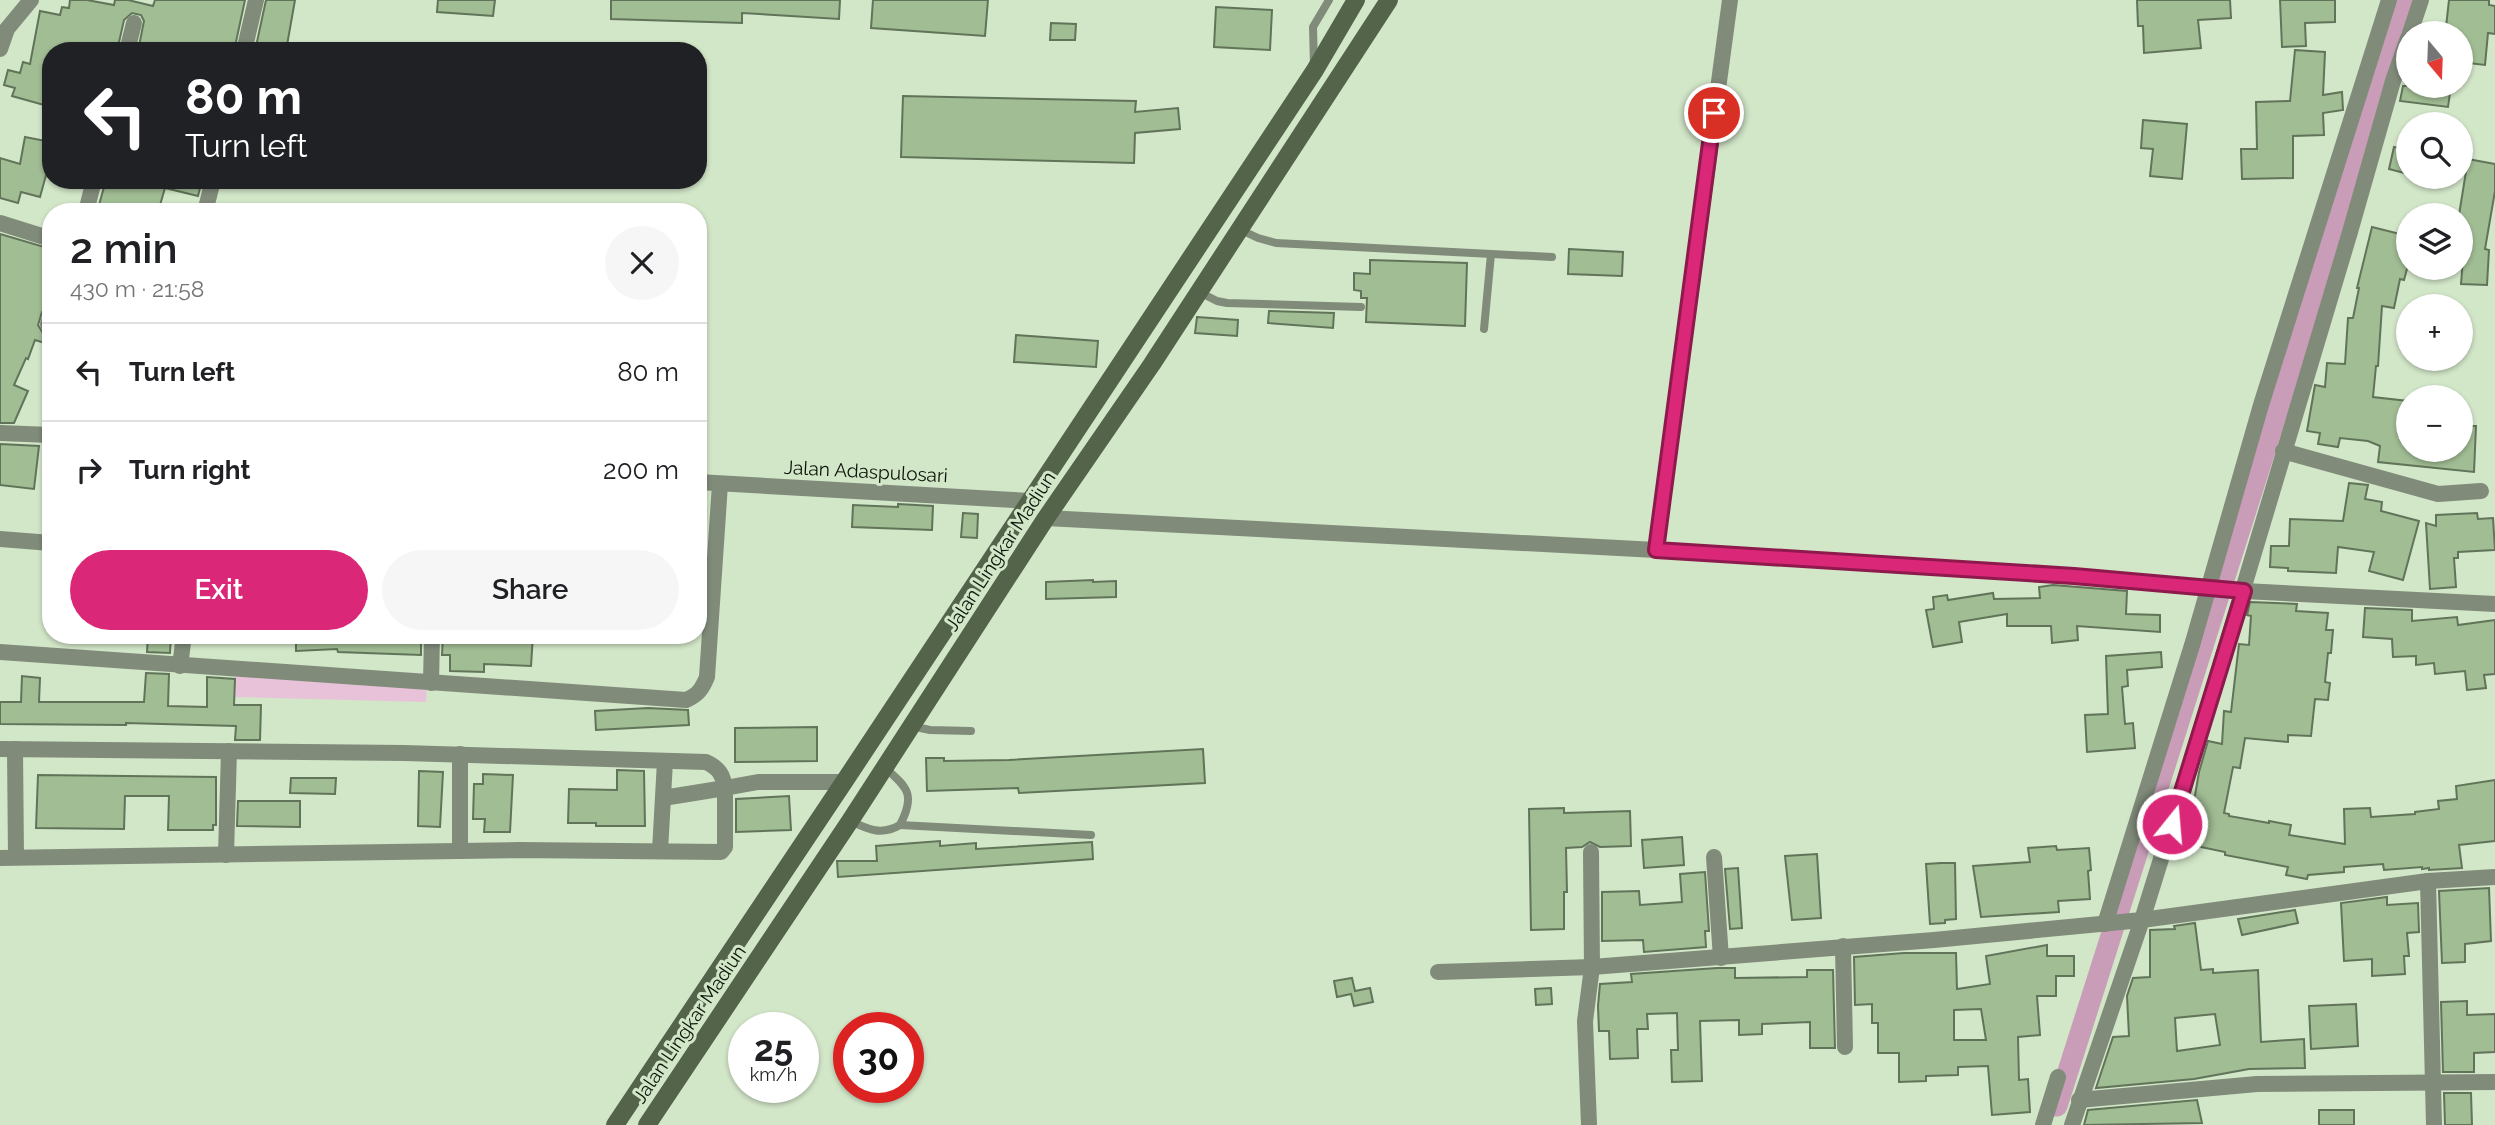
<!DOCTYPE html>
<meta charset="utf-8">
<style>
body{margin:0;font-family:Raleway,sans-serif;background:#f6f6f6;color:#202124;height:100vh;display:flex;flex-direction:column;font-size:26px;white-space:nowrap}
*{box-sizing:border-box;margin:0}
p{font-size:23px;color:#757577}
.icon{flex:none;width:38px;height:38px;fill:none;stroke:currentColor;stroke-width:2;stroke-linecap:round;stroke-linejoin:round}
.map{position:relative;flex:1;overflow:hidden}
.panel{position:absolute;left:42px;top:203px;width:665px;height:441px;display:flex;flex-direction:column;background:#fff;border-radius:28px;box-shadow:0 2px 5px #0004}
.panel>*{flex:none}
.top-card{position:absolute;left:42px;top:42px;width:665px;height:147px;border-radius:28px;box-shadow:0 2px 5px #0004;background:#202124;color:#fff;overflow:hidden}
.needle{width:46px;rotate:161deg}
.tools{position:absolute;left:2396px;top:21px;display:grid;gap:14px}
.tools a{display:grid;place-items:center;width:77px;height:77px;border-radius:50%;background:#fff;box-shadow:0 2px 5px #0004;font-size:35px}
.speed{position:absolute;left:728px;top:1012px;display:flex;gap:14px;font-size:35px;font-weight:700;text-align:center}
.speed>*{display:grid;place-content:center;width:91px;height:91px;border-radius:50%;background:#fff;box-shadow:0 2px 5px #0004;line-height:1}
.speed small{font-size:18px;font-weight:400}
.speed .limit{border:10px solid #d22;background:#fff;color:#111}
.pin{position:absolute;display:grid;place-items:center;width:60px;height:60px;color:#fff;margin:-30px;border:4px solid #fff;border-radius:50%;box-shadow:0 2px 7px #0007}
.me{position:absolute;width:77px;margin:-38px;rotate:17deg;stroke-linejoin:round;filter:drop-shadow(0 0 5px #0008)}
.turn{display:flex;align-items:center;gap:24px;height:147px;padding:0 28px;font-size:32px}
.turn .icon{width:91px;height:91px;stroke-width:2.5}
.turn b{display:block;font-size:49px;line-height:60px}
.round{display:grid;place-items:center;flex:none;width:74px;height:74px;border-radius:37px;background:#f6f6f6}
.head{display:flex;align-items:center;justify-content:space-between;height:119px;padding:0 28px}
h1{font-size:42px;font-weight:600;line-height:52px}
.action{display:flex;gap:14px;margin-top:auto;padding:14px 28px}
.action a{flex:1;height:80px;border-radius:42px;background:#db2777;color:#fff;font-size:28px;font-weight:600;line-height:80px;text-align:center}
.action a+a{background:#f6f6f6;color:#202124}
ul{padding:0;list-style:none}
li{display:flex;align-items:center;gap:21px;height:98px;padding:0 28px;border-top:2px solid #e0e0e0}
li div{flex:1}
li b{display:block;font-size:26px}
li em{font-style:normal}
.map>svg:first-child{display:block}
</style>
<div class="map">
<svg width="2495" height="1125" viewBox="0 0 2495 1125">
<rect width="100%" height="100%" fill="#d2e6c8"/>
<path fill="#e8c2d9" d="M235,675L427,686L426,702L234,697Z"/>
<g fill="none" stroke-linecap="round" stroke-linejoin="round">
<path stroke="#c99db8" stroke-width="21" d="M2057,1106L2408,0"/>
</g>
<g fill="#a1bd94" stroke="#617459" stroke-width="2" fill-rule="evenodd">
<path d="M70,0H87L114,5L115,0H128L153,6L155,0H245L234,51H138L144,21L141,15L132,13L124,20L117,51H51V107L12,96L15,88L4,85L8,70L20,73L23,62L30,64L40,11L60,15L62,7L69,8Z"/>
<path d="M266,0H295L286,51H255Z"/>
<path d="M438,0H495L493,16L437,12Z"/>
<path d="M611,0H840L839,19L742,13V23L611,19Z"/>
<path d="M873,0H988L985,36L871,28Z"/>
<path d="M2137,0H2230L2231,18L2198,20L2201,48L2144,53L2143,26H2138Z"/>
<path d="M2280,0H2335V22L2305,23L2306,46L2282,47Z"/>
<path d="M2449,0H2489V5L2495,6V34L2488,33L2485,65L2460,62V33H2454L2455,29L2446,27Z"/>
<path d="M1216,7L1272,10L1270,50L1214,47Z"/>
<path d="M1051,23L1076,24L1075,40H1050Z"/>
<path d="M2295,50L2325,52L2323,95L2342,92L2343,110L2323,113L2324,135L2293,136V178L2242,179L2241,149H2257L2256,102L2290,101Z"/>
<path d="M2403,86H2451L2448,107L2400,101Z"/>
<path d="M903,96L1136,101L1135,112L1178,108L1180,129L1135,133L1134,163L901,157Z"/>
<path d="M2143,120L2187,124L2182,179L2150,176L2153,149L2141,148Z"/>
<path d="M25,137L51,142V157L40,197L21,192L18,203L0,198V158L20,164Z"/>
<path d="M2394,147L2408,150V174L2389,169Z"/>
<path d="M2468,159L2495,164V191L2485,249L2489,250L2487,285L2461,284L2466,221L2460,220L2459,215Z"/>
<path d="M106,180H202L198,196L165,188L158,212H97Z"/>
<path d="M2372,227L2408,236V265L2404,280L2400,279L2394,308L2382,306L2378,366H2376L2373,397L2408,401V450H2460V426H2476L2474,472L2378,462L2380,446L2368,441L2340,438L2338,447L2318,444L2320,433L2307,431L2315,385L2325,387L2327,363L2345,364L2348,318H2353L2359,288H2357Z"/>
<path d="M0,234L51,249V307L42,312L38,325L43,333L51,334V345L35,340L28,359L26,358L14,385L28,391L14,423H0Z"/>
<path d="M1569,249L1623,252L1622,276L1568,274Z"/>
<path d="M1370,260L1467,263L1465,326L1366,322L1367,298H1361V291L1354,290V273L1370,274Z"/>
<path d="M1269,311L1334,313L1333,328L1268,323Z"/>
<path d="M1197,317L1238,320L1237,336L1195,333Z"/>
<path d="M1016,335L1098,341L1096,367L1014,362Z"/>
<path d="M0,444L39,446L34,489L0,485Z"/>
<path d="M2349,483L2368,485L2365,499L2382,502L2381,511L2419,521L2403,580L2369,571L2374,552L2338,547L2336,573L2288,571V568L2270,567L2271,546H2289L2290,519L2343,521Z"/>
<path d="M898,504L933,506L932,530L852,527L853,505L898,507Z"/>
<path d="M963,513L978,514L977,538L961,537Z"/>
<path d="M2477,513L2478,519L2493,518L2495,550L2458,552V558H2454L2456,587L2430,589L2426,523L2436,526V515Z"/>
<path d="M1093,580V582L1116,581V597L1046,599V582Z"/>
<path d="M2053,585L2127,591L2126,614L2160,615V632L2077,626L2078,640L2052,643L2051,626H2007V614L1959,622L1962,642L1933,647L1926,610L1934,609L1933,597L1947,595L1948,600L1993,593L1994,599L2040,598L2039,587Z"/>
<path d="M2250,602L2297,604L2296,611L2328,613L2326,630H2333L2331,653H2328L2325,682L2330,683L2328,700L2315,699L2311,736L2288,735V742L2245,738L2240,768L2233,767L2224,813L2229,814V816L2269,823V821L2291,825L2289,835L2345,844L2344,809L2370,808L2371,817L2415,814V812L2439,809L2438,801L2457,799L2456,786L2495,780V841L2459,845L2462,868L2429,870V868L2422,869V867L2384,870L2383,864L2344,867V872L2308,875L2307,879L2286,875L2288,867L2225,855V852L2177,842L2189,806L2193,807L2199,772L2208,741L2222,744L2224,711L2231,712L2239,644L2249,645L2251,616L2247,615Z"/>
<path d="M2365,608L2412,610V621L2457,617L2458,625L2495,620V674L2484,675L2486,688L2467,690L2465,671L2435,674L2434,663L2416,665V656L2393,657L2392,639L2363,637Z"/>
<path d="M148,635H171L170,653L147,652Z"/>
<path d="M296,635H421V655L338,652L337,649L296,651Z"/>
<path d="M443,635H533L531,666L484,664V672L450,671V655H442Z"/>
<path d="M2161,652L2162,667L2127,670L2128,686L2122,687L2125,724L2133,723L2135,748L2087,752L2085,715L2108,714L2106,656Z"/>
<path d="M146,673L169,674L168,706L207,707V677L235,679L234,705H261L260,740H235L236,726L126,723V725L0,724V702H21L22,676L40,678L39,702H144Z"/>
<path d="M648,708L688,710L689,725L596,730L595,711Z"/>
<path d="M817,727V761L735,762V728Z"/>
<path d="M1203,749L1205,783L1019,793L1018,788L927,791L926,758H944V761L1009,760Z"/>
<path d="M617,770L644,771L645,826H596V823H568L569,789L617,790Z"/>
<path d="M419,771L443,772L440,827L418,826Z"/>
<path d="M483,774L513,775L510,832H484L485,819H473L474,784H483Z"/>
<path d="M38,775L216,777V825H213V830H168L169,796H125L124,829L36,828Z"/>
<path d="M291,778H336L335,794L290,793Z"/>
<path d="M789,796L791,830L736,832V799Z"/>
<path d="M238,801H300V827L237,826Z"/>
<path d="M1564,808V813L1630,811L1631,846L1600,847L1590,842L1582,847L1566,848L1567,892H1564V929L1531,930L1529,809Z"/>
<path d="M1682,837L1684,865L1644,868L1642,840Z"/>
<path d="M940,841V846L976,843V849L1092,842L1093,859L838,877L837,861H877L876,846Z"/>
<path d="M2056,846L2057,850L2089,848L2091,870L2088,871L2090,899L2058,901L2059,912L1981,917L1973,866L2030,862L2028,848Z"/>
<path d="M1817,854L1821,918L1792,920L1785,856Z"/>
<path d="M1941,863H1955L1956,919L1945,920V923L1930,924L1926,864Z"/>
<path d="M1738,868L1742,928L1730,929L1725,869Z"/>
<path d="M1705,872L1709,931H1705L1706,947L1644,952L1643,940L1602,941V892L1639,891L1640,905L1682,902L1680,874Z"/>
<path d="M2489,888L2491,941L2465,944V962L2442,963L2439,891Z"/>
<path d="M2387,897V905L2418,903L2419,932L2407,933L2409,956H2404L2405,974L2372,976V959L2344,961L2341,903Z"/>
<path d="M2295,910L2298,923L2242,935L2238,919Z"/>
<path d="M2195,923L2201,970L2213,969V973L2258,970L2261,1042L2304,1039L2305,1068L2249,1069L2194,1079L2096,1088L2113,1037L2129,1036L2127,996L2133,978L2150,977V930L2175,929L2174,926ZM2215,1014L2220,1045L2177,1051L2175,1018Z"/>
<path d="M2047,945V956H2074V976H2056V996H2037L2040,1035L2018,1037L2019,1080L2028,1079L2030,1112L1992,1115L1988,1066L1958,1067V1075L1926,1076V1081L1899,1082V1053H1878V1023H1872V1004L1855,1005L1854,957L1904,953H1956L1957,989L1990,984L1986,956ZM1981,1009L1986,1040H1954V1010Z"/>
<path d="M1717,968H1735V978L1807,977V970H1833L1835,1048H1810V1022L1762,1024V1034L1739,1035V1020L1700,1021L1702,1081L1672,1082L1671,1050H1678L1677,1013L1647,1014L1648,1029H1637L1638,1058L1610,1059L1609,1031H1599L1598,1006L1600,984L1632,982L1631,974Z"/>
<path d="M1352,978L1355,991L1370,988L1373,1002L1354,1006L1351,994L1337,997L1334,981Z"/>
<path d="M1551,988L1552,1004L1536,1005L1535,989Z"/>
<path d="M2467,1001V1015L2495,1014V1052L2474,1053V1072H2443L2441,1002Z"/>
<path d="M2356,1004L2358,1046L2311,1049L2309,1006Z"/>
<path d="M2444,1093H2471L2472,1125H2445Z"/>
<path d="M2197,1100L2202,1123L2084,1125L2088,1110Z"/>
<rect x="2319" y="1110" width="35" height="15"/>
</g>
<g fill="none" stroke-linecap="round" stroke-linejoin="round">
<g stroke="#808b7a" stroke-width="8">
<path d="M1314,66L1313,27L1329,0"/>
<path d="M1239,229L1258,238L1276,243L1552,257"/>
<path d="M1199,292L1217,301L1227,303L1361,307"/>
<path d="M1484,329L1491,254"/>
<path d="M911,726L930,730L971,731"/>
<path d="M850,821C867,829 881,836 900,825C915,796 909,788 885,768"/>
<path d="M900,825L1091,835"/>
</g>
<g stroke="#808b7a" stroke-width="16">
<path d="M2410,33L2421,0"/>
<path d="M0,49L7,29L31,0"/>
<path d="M127,51L134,23"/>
<path d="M244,51L256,0"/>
<path d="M86,212L94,180"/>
<path d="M205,212L213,180"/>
<path d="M0,223L51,239"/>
<path d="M48,324L51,317"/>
<path d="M0,433L51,435"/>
<path d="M2283,451L2438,494L2481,491"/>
<path d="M698,482L1031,501"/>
<path d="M1046,518L1656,550L2074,576L2244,591L2495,604"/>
<path d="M0,539L51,543"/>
<path d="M1656,550L1730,0"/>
<path d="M0,652L686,700C698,695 702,689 707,677L720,484"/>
<path d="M180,666L184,635"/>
<path d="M431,683L432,635"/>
<path d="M0,749L404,753L706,762C719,768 723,775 725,788L663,798"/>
<path d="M15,749L16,857"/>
<path d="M460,754V851"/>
<path d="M660,851L665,761"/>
<path d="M226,855L229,751"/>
<path d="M1714,857L1721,958"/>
<path d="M0,858L519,850L721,852L725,847V788L758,782H844"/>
<path d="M2428,881L2434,1125"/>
<path d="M2105,924L2193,642L2261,405L2389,0"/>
<path d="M1843,946L1845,1047"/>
<path d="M1438,972L1592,967L1934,940L2142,920L2428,881L2495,877"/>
<path d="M2079,1100L2257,1084L2495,1082"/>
<path d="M1589,1125L1585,1021L1592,967L1591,852"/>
<path d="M2043,1125L2058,1077"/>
<path d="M2072,1125L2142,920L2194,753L2350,232L2393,81L2408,38"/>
</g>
<g stroke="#53644b" stroke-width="18">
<path d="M615,1125L844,782L1315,70L1356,0"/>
<path d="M647,1125L850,821L1046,518L1152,364L1389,0"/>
</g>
</g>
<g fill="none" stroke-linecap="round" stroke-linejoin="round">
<defs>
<path id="route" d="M1714,113L1656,550L2074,576L2244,591L2172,824"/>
</defs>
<use href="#route" stroke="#8e194d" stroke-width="18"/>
<use href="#route" stroke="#db2777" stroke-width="12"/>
</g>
<g text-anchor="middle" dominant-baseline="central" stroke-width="6" stroke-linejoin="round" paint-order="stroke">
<g font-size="19" fill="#0c1309" stroke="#d2e6c8">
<text transform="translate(866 471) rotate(3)">Jalan Adaspulosari</text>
<text transform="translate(1000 551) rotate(-57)">Jalan Lingkar Madiun</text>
<text transform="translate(689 1024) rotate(-56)">Jalan Lingkar Madiun</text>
</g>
</g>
</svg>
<div class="tools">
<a><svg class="needle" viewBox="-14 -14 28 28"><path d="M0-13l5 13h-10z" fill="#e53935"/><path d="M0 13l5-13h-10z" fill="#757577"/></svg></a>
<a><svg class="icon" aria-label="search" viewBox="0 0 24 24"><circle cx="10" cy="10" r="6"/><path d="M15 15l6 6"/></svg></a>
<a><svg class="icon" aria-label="layers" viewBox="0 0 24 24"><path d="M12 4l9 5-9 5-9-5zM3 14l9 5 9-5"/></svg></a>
<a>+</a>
<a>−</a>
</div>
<div class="speed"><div>25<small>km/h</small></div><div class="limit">30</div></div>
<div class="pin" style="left:1714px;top:113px;background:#d93025"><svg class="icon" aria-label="arrive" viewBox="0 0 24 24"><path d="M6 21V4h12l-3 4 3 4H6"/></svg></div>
<svg class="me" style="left:2172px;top:824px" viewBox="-20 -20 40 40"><circle r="17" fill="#db2777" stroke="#fff" stroke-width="3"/><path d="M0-11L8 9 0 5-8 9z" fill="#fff"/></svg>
<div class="top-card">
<div class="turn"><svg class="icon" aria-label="left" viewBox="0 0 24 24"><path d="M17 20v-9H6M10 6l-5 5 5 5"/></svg><div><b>80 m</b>Turn left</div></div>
</div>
<section class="panel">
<div class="head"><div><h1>2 min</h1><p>430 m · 21:58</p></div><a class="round"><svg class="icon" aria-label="close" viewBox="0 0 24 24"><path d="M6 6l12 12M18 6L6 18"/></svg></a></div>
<ul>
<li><svg class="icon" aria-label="left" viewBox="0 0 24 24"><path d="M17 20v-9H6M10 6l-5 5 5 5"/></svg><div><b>Turn left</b></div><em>80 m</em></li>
<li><svg class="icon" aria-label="right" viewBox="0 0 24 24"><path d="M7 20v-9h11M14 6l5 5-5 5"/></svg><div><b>Turn right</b></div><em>200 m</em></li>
</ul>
<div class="action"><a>Exit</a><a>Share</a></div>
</section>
</div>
